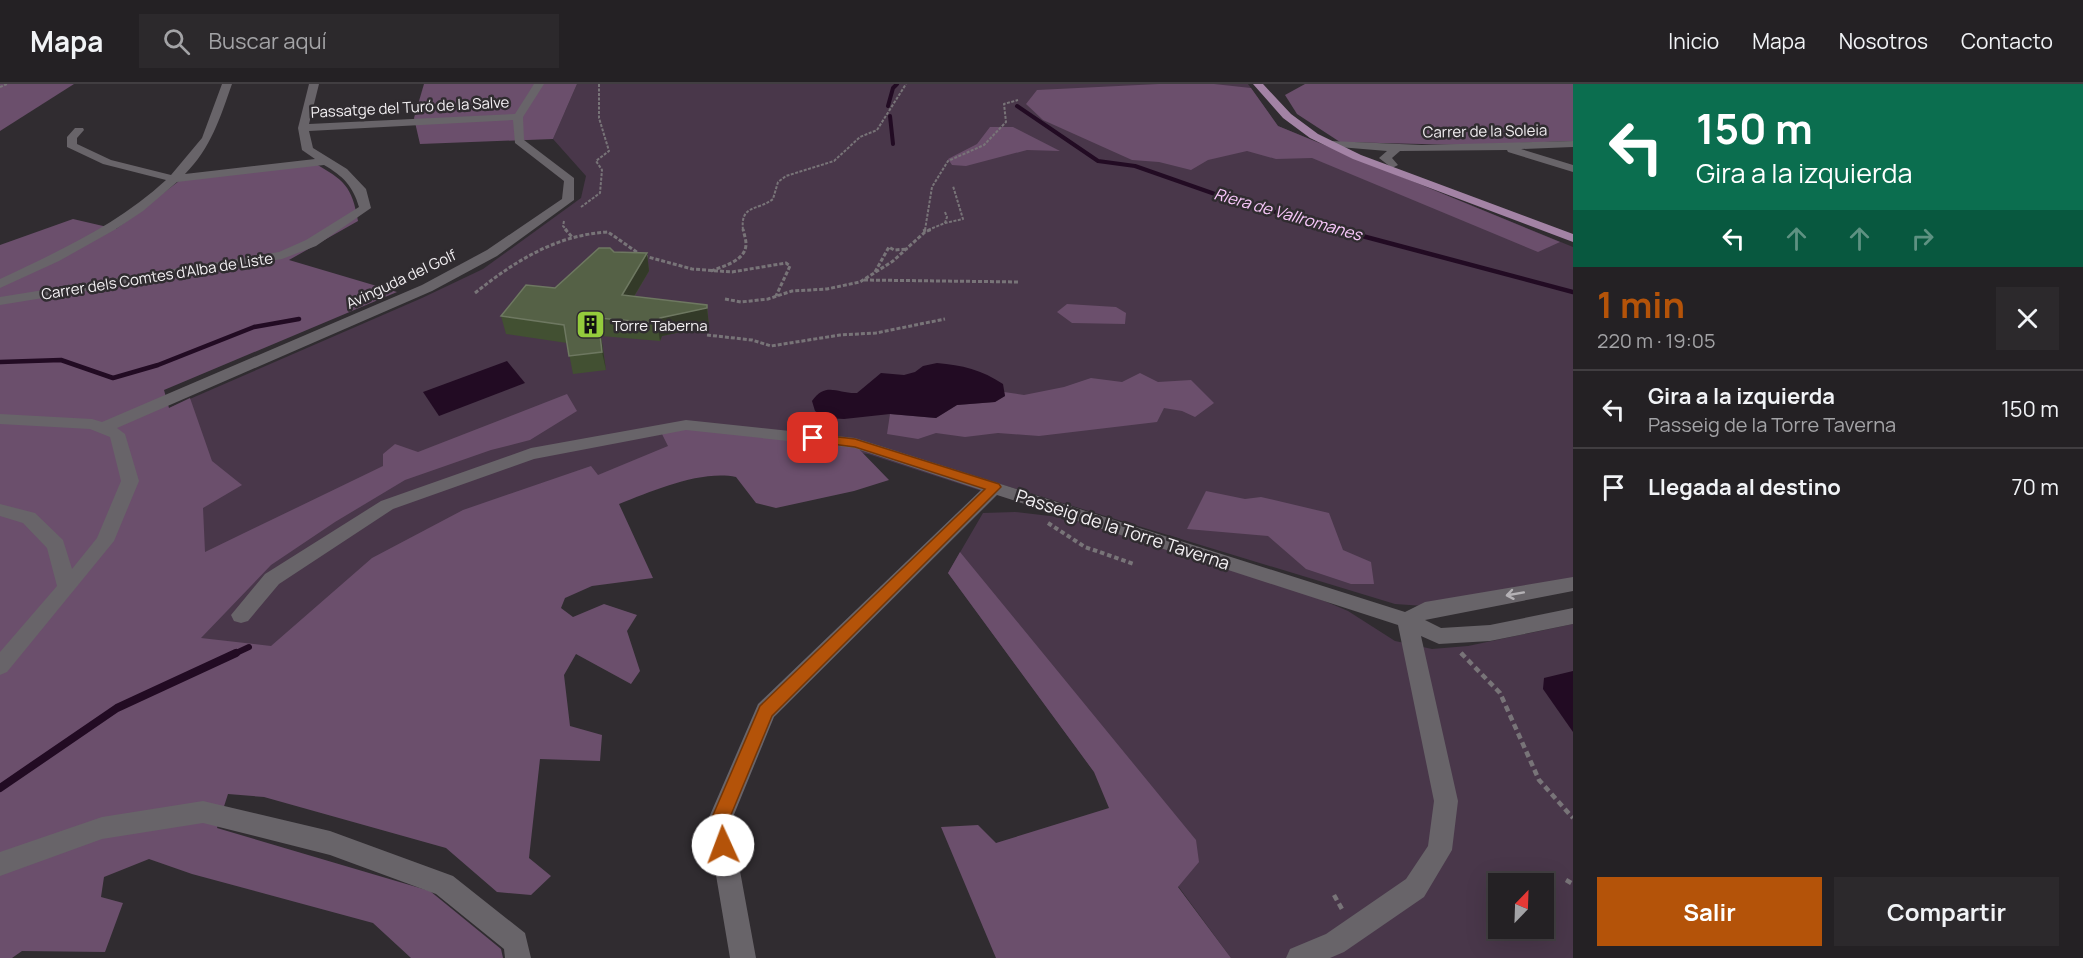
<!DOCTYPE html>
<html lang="es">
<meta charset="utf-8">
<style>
body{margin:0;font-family:Manrope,sans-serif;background:#2c292c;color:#f1f3f6;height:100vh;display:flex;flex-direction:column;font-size:22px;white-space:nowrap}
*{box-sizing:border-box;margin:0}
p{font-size:20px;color:#a3a3a6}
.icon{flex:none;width:33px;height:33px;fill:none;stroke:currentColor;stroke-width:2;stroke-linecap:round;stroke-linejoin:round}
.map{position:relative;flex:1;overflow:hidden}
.side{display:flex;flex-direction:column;background:#242124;width:510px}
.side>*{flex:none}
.hud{background:#0b6e4f;color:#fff;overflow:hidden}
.needle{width:39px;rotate:23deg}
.tools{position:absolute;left:1488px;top:789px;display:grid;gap:12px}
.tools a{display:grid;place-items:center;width:66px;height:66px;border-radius:0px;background:#242124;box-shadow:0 6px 24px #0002,0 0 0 2px #413e41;font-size:30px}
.pin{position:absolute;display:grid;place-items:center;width:51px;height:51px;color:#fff;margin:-26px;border-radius:12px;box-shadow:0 3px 9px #0006}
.me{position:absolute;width:66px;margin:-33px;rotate:358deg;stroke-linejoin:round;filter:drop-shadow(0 0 4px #0008)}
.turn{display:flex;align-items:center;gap:21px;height:126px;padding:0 24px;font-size:27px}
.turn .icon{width:78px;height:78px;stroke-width:2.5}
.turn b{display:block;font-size:42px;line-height:51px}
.lanes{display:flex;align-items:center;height:57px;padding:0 24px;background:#0003;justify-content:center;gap:30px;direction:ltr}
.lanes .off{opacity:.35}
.round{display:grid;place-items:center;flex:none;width:63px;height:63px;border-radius:0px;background:#2c292c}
.summary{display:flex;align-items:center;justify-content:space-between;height:102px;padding:0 24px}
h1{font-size:36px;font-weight:700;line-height:45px;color:#b45309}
.cta{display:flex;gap:12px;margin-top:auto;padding:12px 24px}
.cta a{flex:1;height:69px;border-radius:0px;background:#b45309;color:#fff;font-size:24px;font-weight:700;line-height:69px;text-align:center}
.cta a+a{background:#2c292c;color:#f1f3f6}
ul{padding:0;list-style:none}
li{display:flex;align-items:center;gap:18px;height:78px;padding:0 24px;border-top:2px solid #413e41}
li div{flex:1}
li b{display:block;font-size:22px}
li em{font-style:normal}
header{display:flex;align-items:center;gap:36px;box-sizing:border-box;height:84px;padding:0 30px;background:#242124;border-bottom:2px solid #413e41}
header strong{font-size:28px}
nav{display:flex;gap:33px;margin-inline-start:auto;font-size:21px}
.search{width:420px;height:54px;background:#2c292c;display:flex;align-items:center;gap:15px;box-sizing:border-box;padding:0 21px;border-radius:0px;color:#a3a3a6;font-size:22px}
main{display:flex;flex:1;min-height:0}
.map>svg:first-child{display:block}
</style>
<header>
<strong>Mapa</strong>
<div class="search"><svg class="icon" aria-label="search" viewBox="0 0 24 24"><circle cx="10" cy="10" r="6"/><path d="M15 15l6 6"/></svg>Buscar aquí</div>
<nav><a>Inicio</a><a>Mapa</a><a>Nosotros</a><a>Contacto</a></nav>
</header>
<main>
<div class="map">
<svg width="1573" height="874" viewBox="0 0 1573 874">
<rect width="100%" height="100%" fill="#302c30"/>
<g fill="#49374a" fill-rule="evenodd">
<path d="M577,0H1248L1278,42L1573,163V495L1424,522L1395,520L1000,400L994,411L868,370L714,350L286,574L172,568L169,324L422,214L483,185L581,114L586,92L553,55Z"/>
<path d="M1015,428L1067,434L1315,513L1348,527L1395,557L1432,565L1468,562L1573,540V874H1231L948,489L983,429ZM1498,800H1544V844H1498Z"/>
</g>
<g fill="#6b4f6c">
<path d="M0,0H74L0,47Z"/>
<path d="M424,0H577L553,55L420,60L414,34Z"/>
<path d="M1159,0H1214L1251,4L1278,42L1560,158L1538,168L1312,74L1276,75L1247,67L1208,76L1191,86L1159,78L1132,76L1043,36L1026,20L1037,6Z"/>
<path d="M1305,0H1573V57L1461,61L1340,58L1297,30L1285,11Z"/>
<path d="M990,43H1013L1060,67L1027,66L966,82L952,81L948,75L977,60Z"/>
<path d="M314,79C344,96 352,102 358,137L289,176L397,208L164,306L169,324L190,314L212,377L242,401L203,424L205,468L383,382V370L395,360L418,368L567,310L577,327L530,356L491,366L405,396L335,438L271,481L201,554L271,562L372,474L463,426L591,382L598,391L668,362L662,350L688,342L856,362L889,396L854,407L776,424L756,419L736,393C700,386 653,407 619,420L653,494L592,502L565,514L561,524L573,533L604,520L637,531L627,547L640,587L631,600L576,570L564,591L570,642L602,651L600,677L540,675L529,774L551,792L531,811L497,808L446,764L264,713L228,710L217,744L430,807L501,865L503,874H411L373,839L192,790L149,775L104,793L101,813L123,819L105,868L22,867L12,874H0V161L73,135L116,145L179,97Z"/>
<path d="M1067,220L1116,223L1126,229L1125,240L1072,239L1057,228Z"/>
<path d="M1140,289L1158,298L1191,296L1214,319L1195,333L1182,327L1164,324L1157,338L1039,352L998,349L965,353L936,349L918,355L887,350L890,330L936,334L957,321L995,318L1005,312L1004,308L1024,311L1064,303L1091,294L1122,298Z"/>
<path d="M1206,407L1245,415L1261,413L1329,429L1343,466L1371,478L1374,500H1351L1306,485L1268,452L1187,445Z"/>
<path d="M960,468L1196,756L1199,778L1178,803L1231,874H996L941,743L978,741L996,759L1109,724L1094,688L948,489Z"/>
</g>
<g fill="#220b23">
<path d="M507,277L525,299L439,332L423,308Z"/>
<path d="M937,279C962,281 982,286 1003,300L1005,312L995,318L957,321L936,334L890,330L844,335L827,334L815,327L812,317C826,297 838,310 857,309L881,289L904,291L915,288L923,282Z"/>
<path d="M1573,587V648L1543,605L1544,594Z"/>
</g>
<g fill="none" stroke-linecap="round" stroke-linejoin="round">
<g stroke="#220b23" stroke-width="4">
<path d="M888,22L893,4L897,0"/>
<path d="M1017,22L1098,77L1135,82L1232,116L1341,146"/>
<path d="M890,32L893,60"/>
</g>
<g stroke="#220b23" stroke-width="4.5">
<path d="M1336,145L1573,208"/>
<path d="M0,278L61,276L113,294L158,281L254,243L299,235"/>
</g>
<path stroke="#220b23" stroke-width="6" d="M232,571L249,563"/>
<path stroke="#220b23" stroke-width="8" d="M0,704L117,624L236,569"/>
<g stroke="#787478" stroke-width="2" stroke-dasharray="3 1.5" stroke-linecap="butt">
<path d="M0,3L7,0"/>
<path d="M581,123L600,109L602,86L596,77L609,67L599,34V0"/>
<path d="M945,128L947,133L945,139"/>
<path d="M564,137L563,142L567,146"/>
<path d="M743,146C740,120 758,127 773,115L778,98L786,92L834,77L860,53L877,46L906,0"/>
<path d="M925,146L932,103L948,77L984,61L1006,38L1004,20L1018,16"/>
<path d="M928,146L945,139L963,135L953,102"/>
</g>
<g stroke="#787478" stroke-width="3" stroke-dasharray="4 2" stroke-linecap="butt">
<path d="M565,145L572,153"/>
<path d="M924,145L925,148"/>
<path d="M711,187C723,182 746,177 746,160C746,155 744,150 743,145"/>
<path d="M875,188L889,163L894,166L908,165"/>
<path d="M864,196L1020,198"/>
<path d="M475,209C515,177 556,151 608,148L641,171L692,185L732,188L786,179L790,182L776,212"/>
<path d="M725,215L741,218L768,215L792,207L827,205L860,198L893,177L925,148L932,145"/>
<path d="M707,251L752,256L771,262L840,251L876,249L945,235"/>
</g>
<g stroke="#787478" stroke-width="4" stroke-dasharray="4.5 3" stroke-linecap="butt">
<path d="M1048,439L1085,463L1134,480"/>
<path d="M1461,569L1463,571"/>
</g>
<g stroke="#787478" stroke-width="4.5" stroke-dasharray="6 4" stroke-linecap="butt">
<path d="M1461,569L1500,609L1539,696L1573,734"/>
<path d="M1566,796L1573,800"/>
<path d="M1334,811L1343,827"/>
</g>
<g fill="#686469" fill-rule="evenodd">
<path d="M222,0H232C220,34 211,64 185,90L315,75L302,66L298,44L309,0H319L309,40L515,30L534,0H544L523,33L524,56L574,94V116L497,172L432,207L117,344L125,350L139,397L114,457L7,588L0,591V568L57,502L47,464L23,439L0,432V420L35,429L63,456L72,485L97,454L121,397L110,353L90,345L0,340V330L92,335L102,338L422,201L487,166L562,115L564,97L515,59L513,36L309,47L313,64L347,85L366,105L371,124L316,162L282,175L0,221V213L279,168L306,156L359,123C353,102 343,92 324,81L177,98L143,127L116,145L59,177L0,204V195C57,168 119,140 166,96L103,80L67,63V53L75,44H83L84,46L77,54V60L111,76L171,91L202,54Z"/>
<path d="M1331,57L1422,61L1573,57V63L1521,65L1573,81V88L1508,68L1507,66L1400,67L1392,74L1398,81L1392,84L1379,74L1387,67L1327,62V58Z"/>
<path d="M686,336L855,354L1405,528L1425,518L1573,493V507L1425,536L1441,544L1490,541L1573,524V540L1490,557L1439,560L1421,552L1458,717L1452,766L1424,813L1344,868L1330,874H1286L1290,865L1326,850L1406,795L1428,762L1434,717L1398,541L997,411L774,633L731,738L756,874H730L707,738L758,620L981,406L854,364L686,346L534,375L393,425L279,500L248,537L241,539L234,537L231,531L265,490L381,417L531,364Z"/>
<path d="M203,717L330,747L453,792L525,849L531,874H505L504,865L436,810L330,771L203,739L102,755L0,792V768L102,733Z"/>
</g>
<path fill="#a383a5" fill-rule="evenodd" d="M1253,0H1263L1291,30L1318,50L1361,71L1573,150V158L1353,75L1310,54L1283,34Z"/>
</g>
<path fill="#425032" d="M614,168L647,169L649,187L634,213L707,221L709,242L662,252L660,257L601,252L606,286L573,290L567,259L506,250L501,232L555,204Z"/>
<g fill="#333a28">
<path d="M647,169L649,187L624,229L622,211Z"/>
<path d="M707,224L709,242L662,252L660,257L657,239L660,234Z"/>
<path d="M598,234L601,252L606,286L602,268Z"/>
</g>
<path fill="#556146" stroke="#6e7861" stroke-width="1.5" d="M599,164H610L614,168L647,169L622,211L707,221V224L660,234L657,239L598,234L602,268L569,272L564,241L501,232L526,201L555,204Z"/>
<defs><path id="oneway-shaft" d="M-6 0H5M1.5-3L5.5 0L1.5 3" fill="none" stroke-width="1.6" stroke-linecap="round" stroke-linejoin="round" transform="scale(1.5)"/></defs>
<use stroke="#b4b1b5" href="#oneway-shaft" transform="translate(1515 510) rotate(170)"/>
<path fill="#b45309" stroke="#753606" stroke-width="1.5" d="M813,350L855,355L999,400L1001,403L772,632L728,738L732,761L730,767L723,769L717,767L710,738L760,622L985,405L855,363L809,357L807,354Z"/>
<defs>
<symbol id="building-square" viewBox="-11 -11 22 22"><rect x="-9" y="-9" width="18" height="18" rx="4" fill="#94cc3c" stroke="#302c30"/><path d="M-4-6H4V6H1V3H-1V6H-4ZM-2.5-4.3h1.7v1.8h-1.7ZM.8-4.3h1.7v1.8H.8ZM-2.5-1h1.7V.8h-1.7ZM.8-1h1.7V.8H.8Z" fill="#111"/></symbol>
</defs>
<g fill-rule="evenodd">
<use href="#building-square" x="574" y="224" width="33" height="33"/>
</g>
<g text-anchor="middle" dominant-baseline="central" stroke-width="5" stroke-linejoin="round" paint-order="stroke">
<g font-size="15" fill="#f3f0f3" stroke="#302c30">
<text transform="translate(410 23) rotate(-3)">Passatge del Turó de la Salve</text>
<text transform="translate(1485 47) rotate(-1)">Carrer de la Soleia</text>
<text transform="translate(157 192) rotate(-9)">Carrer dels Comtes d'Alba de Liste</text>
<text transform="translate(401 195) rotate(-25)">Avinguda del Golf</text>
</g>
<g font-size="15" fill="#f3f0f3" stroke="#302c30" text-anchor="start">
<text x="612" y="241">Torre Taberna</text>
</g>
<g font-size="16" font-style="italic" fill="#f9c8fb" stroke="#302c30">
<text transform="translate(1288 130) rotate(16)">Riera de Vallromanes</text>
</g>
<g font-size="18" fill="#f3f0f3" stroke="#302c30">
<text transform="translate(1123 445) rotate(18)">Passeig de la Torre Taverna</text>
</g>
</g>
</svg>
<div class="tools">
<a><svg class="needle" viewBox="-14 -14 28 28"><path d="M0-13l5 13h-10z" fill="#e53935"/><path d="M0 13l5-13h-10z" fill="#a3a3a6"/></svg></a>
</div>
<div class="pin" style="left:813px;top:354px;background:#d93025"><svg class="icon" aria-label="arrive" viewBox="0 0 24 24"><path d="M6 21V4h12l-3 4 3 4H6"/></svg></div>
<svg class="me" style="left:723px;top:761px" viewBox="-20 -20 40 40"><circle r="19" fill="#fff"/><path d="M0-13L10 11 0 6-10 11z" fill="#b45309"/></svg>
</div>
<section class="side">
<div class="hud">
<div class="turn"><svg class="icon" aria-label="left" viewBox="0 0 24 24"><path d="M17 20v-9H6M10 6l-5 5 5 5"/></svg><div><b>150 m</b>Gira a la izquierda</div></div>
<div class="lanes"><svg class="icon" aria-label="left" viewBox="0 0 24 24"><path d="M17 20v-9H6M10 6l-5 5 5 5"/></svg><svg class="icon off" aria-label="ahead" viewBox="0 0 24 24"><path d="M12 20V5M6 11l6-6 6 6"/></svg><svg class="icon off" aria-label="ahead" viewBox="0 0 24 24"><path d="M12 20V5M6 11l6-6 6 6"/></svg><svg class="icon off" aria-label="right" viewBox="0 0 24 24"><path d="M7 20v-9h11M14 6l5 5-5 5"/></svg></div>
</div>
<div class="summary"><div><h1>1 min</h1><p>220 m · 19:05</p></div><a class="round"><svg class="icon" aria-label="close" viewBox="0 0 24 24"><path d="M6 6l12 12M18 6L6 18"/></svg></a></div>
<ul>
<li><svg class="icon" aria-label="left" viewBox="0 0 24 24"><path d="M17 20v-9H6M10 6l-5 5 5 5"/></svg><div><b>Gira a la izquierda</b><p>Passeig de la Torre Taverna</p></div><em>150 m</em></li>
<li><svg class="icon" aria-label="arrive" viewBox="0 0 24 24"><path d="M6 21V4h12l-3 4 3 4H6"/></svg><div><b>Llegada al destino</b></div><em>70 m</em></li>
</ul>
<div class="cta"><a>Salir</a><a>Compartir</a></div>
</section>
</main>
